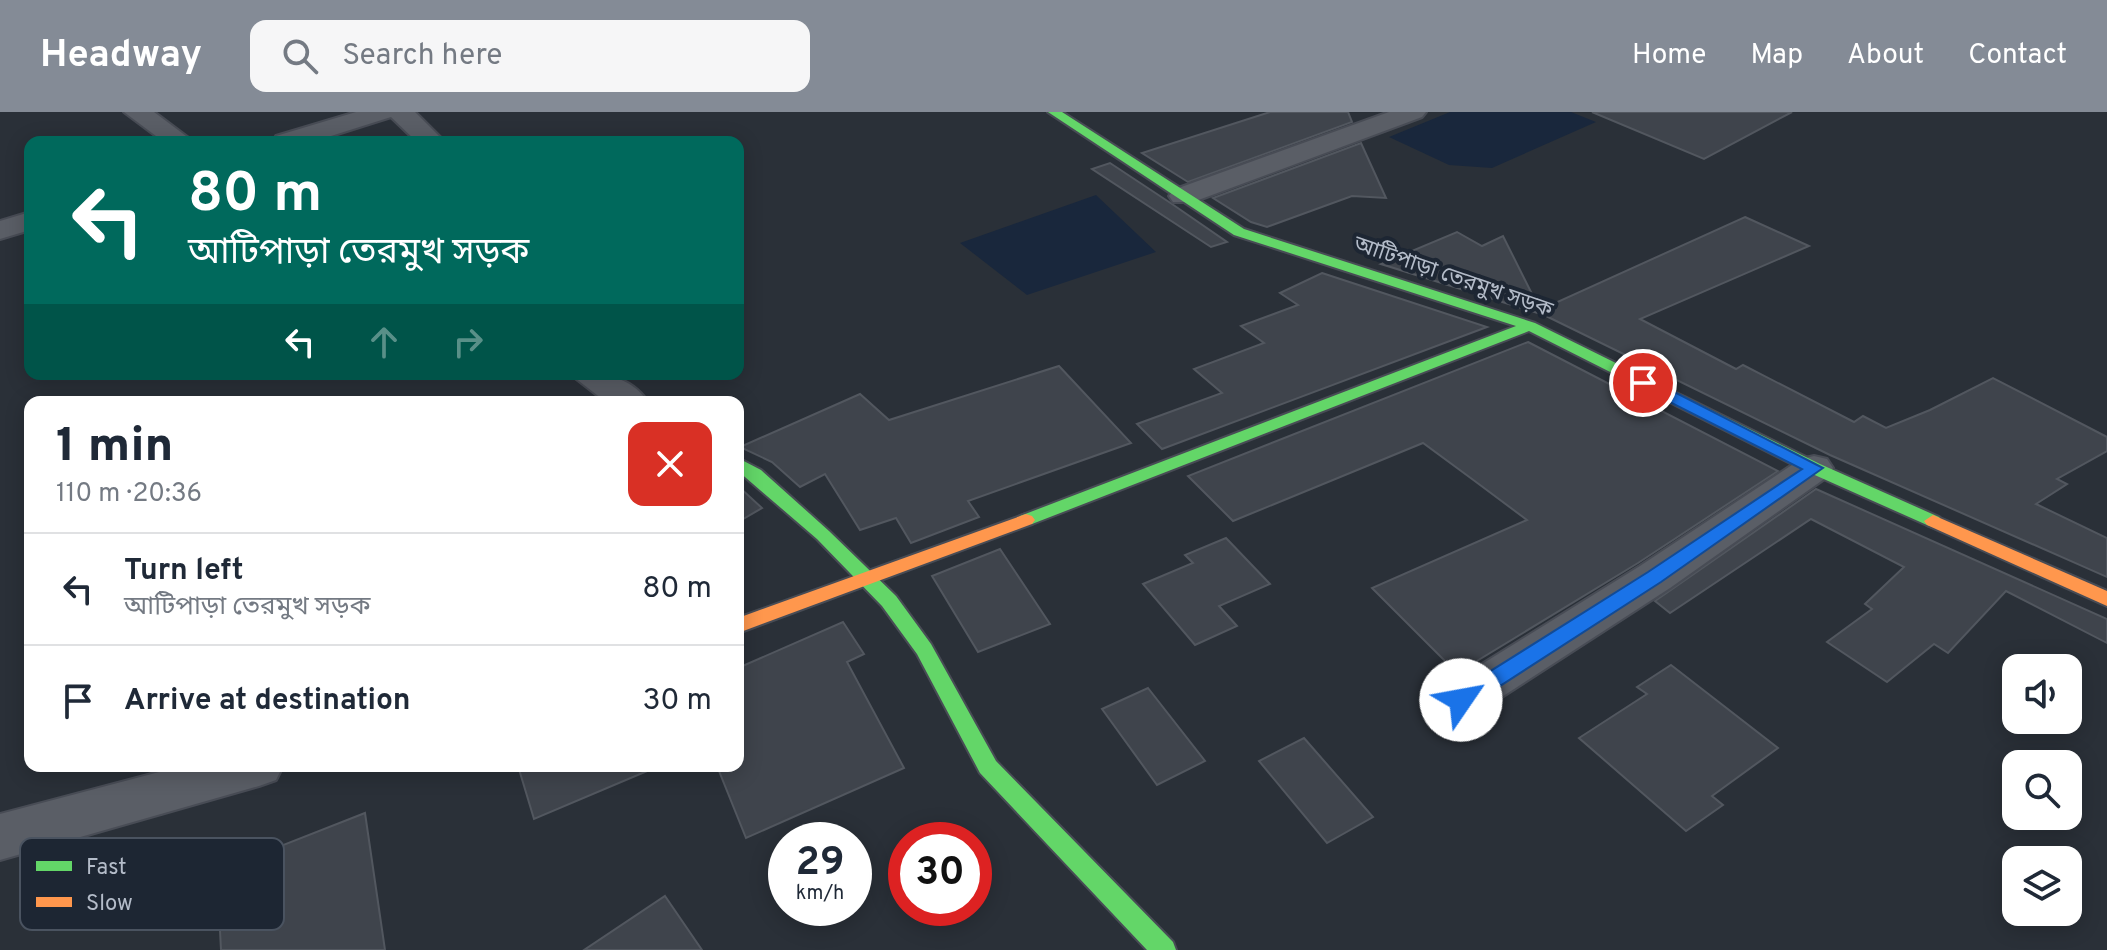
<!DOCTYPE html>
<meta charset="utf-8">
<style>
body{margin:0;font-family:Overpass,"Noto Sans Bengali",sans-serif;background:#f6f6f7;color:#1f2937;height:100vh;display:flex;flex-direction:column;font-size:30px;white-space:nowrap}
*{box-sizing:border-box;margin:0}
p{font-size:26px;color:#747a83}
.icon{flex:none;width:44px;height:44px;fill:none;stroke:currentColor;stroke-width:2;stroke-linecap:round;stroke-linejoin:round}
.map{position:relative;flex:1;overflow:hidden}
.sheet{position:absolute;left:24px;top:284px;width:720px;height:376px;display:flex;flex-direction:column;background:#fff;border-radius:16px;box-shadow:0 4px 20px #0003}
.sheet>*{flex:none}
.banner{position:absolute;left:24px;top:24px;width:720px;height:244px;border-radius:16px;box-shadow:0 4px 20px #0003;background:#00695c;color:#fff;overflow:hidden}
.controls{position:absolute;left:2002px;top:542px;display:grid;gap:16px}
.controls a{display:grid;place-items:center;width:80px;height:80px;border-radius:16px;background:#fff;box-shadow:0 4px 20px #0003;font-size:40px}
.speed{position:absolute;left:768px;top:710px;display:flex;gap:16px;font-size:40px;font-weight:700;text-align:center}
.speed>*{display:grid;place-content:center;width:104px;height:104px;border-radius:50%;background:#fff;box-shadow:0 4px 20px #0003;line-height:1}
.speed small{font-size:20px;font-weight:400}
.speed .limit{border:12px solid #d22;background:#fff;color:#111}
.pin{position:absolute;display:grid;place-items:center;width:68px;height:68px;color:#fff;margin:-34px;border:4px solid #fff;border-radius:50%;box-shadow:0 2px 8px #0007}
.me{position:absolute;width:88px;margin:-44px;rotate:57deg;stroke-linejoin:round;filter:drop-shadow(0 0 6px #0008)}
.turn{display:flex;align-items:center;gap:28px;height:168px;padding:0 32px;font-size:36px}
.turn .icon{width:104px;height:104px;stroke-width:2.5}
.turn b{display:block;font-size:56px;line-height:68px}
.lanes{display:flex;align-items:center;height:76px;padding:0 32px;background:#0003;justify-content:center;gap:40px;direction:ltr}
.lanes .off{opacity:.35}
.round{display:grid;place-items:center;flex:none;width:84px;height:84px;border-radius:16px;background:#f6f6f7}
.summary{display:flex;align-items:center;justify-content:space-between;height:136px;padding:0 32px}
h1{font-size:48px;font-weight:800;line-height:60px}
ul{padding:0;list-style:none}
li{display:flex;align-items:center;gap:24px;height:112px;padding:0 32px;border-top:2px solid #e0e1e3}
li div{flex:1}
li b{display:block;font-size:30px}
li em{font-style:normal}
header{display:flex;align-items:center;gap:48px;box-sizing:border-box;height:112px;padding:0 40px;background:#848b96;color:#fff}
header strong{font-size:38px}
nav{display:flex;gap:44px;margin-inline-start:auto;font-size:28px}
.search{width:560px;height:72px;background:#f6f6f7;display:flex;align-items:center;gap:20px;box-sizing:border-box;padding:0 28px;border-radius:16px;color:#747a83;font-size:30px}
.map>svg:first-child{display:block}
</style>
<header>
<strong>Headway</strong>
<div class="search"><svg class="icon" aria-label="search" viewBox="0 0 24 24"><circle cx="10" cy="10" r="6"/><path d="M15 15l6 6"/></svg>Search here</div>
<nav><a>Home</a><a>Map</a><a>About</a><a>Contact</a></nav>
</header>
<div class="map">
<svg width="2107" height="838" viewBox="0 0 2107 838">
<rect width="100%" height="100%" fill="#2a3038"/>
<g fill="#19273c">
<path d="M1450,0H1571L1596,10L1492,56L1449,53L1389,25Z"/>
<path d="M1096,83L1156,140L1027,183L960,131Z"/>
</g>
<g fill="#3f444c" stroke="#52575f" stroke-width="2">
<path d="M1270,0H1348L1352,10L1188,70L1142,41Z"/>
<path d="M1592,0H1792L1704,47Z"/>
<path d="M1361,31L1386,86L1352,84L1267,115L1251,110L1213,86Z"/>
<path d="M1110,51L1172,92L1227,130L1211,135L1092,57Z"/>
<path d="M1745,105L1809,134L1640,207L1736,257L1743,253L1854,310L1863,304L1886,316L1930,298L1993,266L2107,325V339L2057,367L2067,372L2036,392L2107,426V465L1830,343L1544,203L1381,152L1457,120L1482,134L1503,124L1540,198Z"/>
<path d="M1322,161L1487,215L1162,337L1137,312L1222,281L1194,257L1264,231L1241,214L1298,193L1280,181Z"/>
<path d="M1528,230L1778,359L1638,451L1457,561L1372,476L1527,408L1472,367L1423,331L1233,409L1188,364Z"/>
<path d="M1059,254L1131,331L968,389L979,405L911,431L896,406L860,418L825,362L800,375L772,350L740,335L860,282L889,308Z"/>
<path d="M738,374L762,396L738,410Z"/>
<path d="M1816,377L2107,507V531L2006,479L1948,541L1934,532L1887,570L1827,530L1872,497L1865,492L1904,455L1811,407L1670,501L1655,489Z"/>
<path d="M1226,426L1270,472L1219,494L1237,514L1195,533L1143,472L1193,451L1185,443Z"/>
<path d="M1000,437L1050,512L978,540L932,464Z"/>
<path d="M843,510L864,542L847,550L904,656L746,726L717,654H738V556Z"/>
<path d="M1671,553L1778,636L1712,684L1723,693L1686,719L1579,626L1647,582L1637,575Z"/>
<path d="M1148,576L1205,649L1157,673L1102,597Z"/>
<path d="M1304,626L1373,705L1327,731L1259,649Z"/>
<path d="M518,654H659L534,707Z"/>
<path d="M365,701L385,838H221L217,759Z"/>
<path d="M665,784L702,838H584Z"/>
</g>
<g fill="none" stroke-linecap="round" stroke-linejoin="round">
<defs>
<g id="street">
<path d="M124,0H154L194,30H164Z"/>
<path d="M356,0H415L445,30H417L391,5L312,30H272L276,24Z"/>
<path d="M1389,0H1426L1422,5L1193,90H1173L1169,84L1173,78Z"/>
<path d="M30,100V118L0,127V109Z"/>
<path d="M570,262C600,262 628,261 648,290H606Z"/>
<path d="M1814,344L1827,347L1833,356L1827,365L1670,476L1477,601L1461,606L1445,601L1438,588L1445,575L1640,454L1801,347Z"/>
<path d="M182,654H283L276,668L259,674L0,748V702Z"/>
</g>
<g id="fast">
<path d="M1048,0H1062L1244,117L1535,211L1820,352L1939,405L1942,409L1933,415L1927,413L1808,360L1529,219L1032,412H1020L1017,408L1020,404L1516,214L1234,123Z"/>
<path d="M738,346L761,358L829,419L896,484L931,532L996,649L1173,830L1176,838H1147L980,661L917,542L882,494L817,427L738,359Z"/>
</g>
<g id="slow">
<path d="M1026,402L1032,404L1035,408L1032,412L738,521V506Z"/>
<path d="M1933,403L2107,479V494L1927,413L1924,409Z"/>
</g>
</defs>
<use href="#street" stroke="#484c55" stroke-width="4"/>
<use href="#fast" stroke="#484c55" stroke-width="4"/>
<use href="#slow" stroke="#484c55" stroke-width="4"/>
<use href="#street" fill="#5a5e66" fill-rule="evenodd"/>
<use href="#fast" fill="#63d668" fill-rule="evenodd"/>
<use href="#slow" fill="#ff974d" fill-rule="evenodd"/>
</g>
<path fill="#1a73e8" stroke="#114b97" stroke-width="2" d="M1638,267H1649L1823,356L1661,470L1469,594H1454L1451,588L1454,582L1648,460L1802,357L1638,274Z"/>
<g text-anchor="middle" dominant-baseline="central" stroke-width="8" stroke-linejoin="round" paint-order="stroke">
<g font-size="22" fill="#b4bcc9" stroke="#1d2633">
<text transform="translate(1453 166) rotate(19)">আটিপাড়া তেরমুখ সড়ক</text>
</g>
</g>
<rect x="20" y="726" width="264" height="92" rx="12" fill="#1d2633" stroke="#4a5360" stroke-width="2"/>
<rect x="36" y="749" width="36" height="10" fill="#63d668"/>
<rect x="36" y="785" width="36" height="10" fill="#ff974d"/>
<g font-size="22" fill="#b4bcc9">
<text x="86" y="762">Fast</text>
<text x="86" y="798">Slow</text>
</g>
</svg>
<div class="controls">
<a><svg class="icon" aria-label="sound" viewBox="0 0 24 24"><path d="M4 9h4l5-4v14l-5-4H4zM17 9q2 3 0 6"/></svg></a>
<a><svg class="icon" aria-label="search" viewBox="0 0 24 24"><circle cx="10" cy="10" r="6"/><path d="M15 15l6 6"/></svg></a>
<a><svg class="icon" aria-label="layers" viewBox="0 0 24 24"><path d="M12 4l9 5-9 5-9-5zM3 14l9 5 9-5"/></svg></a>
</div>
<div class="speed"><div>29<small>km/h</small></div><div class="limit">30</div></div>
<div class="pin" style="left:1643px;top:271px;background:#d93025"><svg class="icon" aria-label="arrive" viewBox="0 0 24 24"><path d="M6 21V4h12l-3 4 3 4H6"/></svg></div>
<svg class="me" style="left:1461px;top:588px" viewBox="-20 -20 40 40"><circle r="19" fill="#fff"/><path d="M0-13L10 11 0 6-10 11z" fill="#1a73e8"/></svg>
<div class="banner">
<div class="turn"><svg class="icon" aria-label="left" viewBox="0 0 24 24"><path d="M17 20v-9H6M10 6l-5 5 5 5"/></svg><div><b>80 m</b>আটিপাড়া তেরমুখ সড়ক</div></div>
<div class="lanes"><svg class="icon" aria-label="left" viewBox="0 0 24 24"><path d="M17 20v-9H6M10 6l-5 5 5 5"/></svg><svg class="icon off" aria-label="ahead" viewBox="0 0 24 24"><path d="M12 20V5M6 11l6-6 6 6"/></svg><svg class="icon off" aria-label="right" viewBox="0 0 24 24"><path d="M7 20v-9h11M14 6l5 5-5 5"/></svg></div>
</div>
<section class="sheet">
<div class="summary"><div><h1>1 min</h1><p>110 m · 20:36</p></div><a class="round" style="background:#d93025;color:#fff"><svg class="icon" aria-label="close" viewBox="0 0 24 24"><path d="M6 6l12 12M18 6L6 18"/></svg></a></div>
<ul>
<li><svg class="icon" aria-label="left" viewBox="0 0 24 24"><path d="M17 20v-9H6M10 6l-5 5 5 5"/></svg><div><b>Turn left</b><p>আটিপাড়া তেরমুখ সড়ক</p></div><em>80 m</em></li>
<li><svg class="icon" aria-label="arrive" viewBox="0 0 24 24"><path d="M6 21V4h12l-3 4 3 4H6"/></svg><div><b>Arrive at destination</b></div><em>30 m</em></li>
</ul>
</section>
</div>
